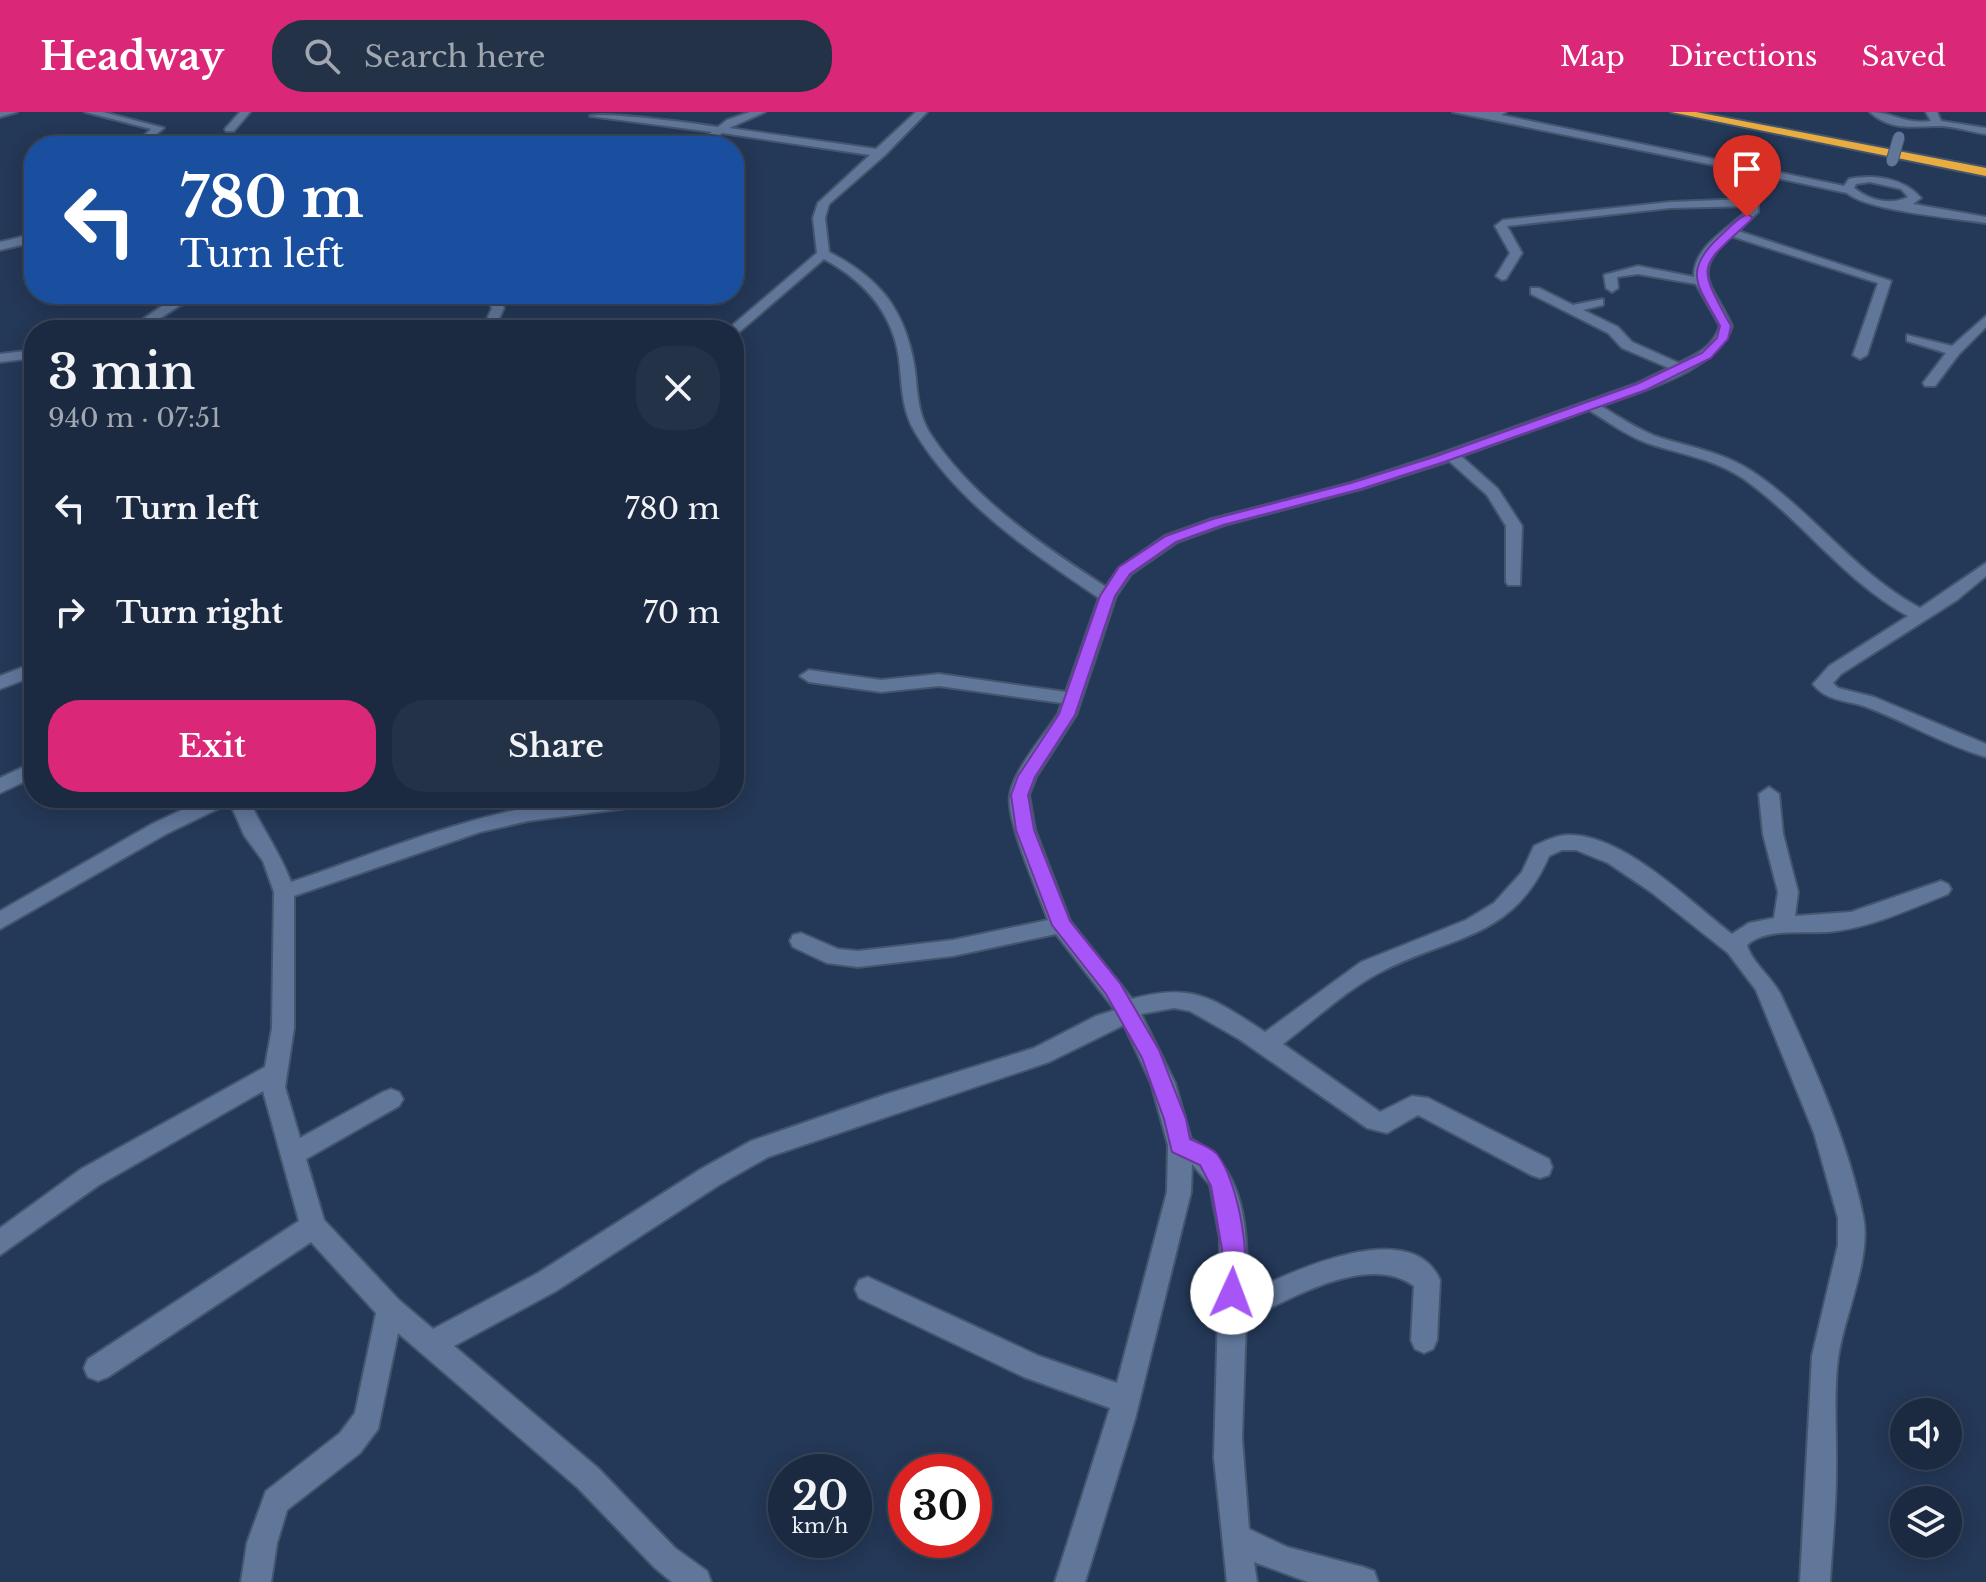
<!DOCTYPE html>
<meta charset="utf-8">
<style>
body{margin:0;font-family:"Libre Baskerville",serif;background:#243248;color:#f1f3f6;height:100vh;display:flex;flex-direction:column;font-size:30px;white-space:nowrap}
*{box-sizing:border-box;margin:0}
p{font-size:26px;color:#a0a7b1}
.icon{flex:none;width:44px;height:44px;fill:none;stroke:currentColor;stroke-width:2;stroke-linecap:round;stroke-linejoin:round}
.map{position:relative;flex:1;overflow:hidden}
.panel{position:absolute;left:24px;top:208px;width:720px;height:488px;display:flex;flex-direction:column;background:#1b2a41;border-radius:32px;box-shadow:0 4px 20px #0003,0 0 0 2px #39465a}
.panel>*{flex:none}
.banner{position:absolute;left:24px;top:24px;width:720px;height:168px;border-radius:32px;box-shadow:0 4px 20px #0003,0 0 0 2px #39465a;background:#1a4fa0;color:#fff;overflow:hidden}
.buttons{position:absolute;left:1890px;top:1286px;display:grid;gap:16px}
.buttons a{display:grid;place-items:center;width:72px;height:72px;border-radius:50%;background:#1b2a41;box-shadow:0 4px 20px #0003,0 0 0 2px #39465a;font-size:40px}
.speed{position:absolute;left:768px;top:1342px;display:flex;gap:16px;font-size:40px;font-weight:700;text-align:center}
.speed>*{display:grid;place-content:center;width:104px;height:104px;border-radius:50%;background:#1b2a41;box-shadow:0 4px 20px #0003,0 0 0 2px #39465a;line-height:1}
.speed small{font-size:20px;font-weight:400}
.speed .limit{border:12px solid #d22;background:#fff;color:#111}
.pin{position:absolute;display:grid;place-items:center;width:68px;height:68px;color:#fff;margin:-82px -34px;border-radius:50% 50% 50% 0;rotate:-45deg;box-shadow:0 0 8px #0007}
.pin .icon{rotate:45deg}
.me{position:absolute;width:88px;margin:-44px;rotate:2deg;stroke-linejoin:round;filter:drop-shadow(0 0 6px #0008)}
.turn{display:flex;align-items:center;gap:28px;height:168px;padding:0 24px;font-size:36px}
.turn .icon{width:104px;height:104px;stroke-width:2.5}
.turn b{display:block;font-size:56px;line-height:68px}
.round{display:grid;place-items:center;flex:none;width:84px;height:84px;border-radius:32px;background:#243248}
.overview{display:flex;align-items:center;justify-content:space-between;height:136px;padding:0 24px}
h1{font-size:48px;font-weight:600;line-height:60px}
.button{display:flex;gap:16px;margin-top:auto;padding:16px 24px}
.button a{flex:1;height:92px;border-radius:32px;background:#db2777;color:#fff;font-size:32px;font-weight:600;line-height:92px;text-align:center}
.button a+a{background:#243248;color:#f1f3f6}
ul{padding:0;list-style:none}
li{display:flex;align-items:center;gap:24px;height:104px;padding:0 24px}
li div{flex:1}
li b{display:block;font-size:30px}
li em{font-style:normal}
header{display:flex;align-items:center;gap:48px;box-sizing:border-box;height:112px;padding:0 40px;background:#db2777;color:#fff}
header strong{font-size:38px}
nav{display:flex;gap:44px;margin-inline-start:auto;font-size:28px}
.search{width:560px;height:72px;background:#243248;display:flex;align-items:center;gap:20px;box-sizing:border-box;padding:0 28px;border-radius:32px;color:#a0a7b1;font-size:30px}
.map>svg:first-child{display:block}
</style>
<header>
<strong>Headway</strong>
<div class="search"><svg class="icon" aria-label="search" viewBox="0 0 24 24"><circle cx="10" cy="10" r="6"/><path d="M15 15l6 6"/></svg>Search here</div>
<nav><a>Map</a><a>Directions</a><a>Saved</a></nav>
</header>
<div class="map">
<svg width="1986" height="1470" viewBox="0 0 1986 1470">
<rect width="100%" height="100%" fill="#243857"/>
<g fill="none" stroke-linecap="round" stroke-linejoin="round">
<defs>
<g id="minor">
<path d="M0,0H17L0,5Z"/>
<path d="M85,0H103L164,16L144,32L139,29L151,17Z"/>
<path d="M240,0H250L234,19H226L225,17Z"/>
<path d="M750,0H765L729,16L876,37L916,0H927L885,43L829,92L825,106L829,140C879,166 904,196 914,252C918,277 916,300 931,323C974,388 1042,433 1106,475L1119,456L1165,424L1212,407L1351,371L1434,344L1636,272L1669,256L1622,236L1608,221L1531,182V176H1539L1573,193L1603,187V193L1583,198L1618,215L1632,230L1679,251C1698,242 1713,235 1720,214L1696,172L1638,162L1617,165L1618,176L1612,180L1606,176L1604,163L1638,154L1694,165C1693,135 1728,117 1747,99L1748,94L1670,96L1507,114L1522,141L1506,167L1502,168L1496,164L1510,141L1495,114L1503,108L1670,90L1748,87L1746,64L1748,60L1453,0H1506L1501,3L1844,74L1849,67C1874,62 1904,66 1921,86L1913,92L1986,105V111C1954,106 1868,99 1847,81L1758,62V100L1738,119L1891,169L1867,243L1860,247L1853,243L1878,171L1731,124C1688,163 1714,173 1732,214C1719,258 1641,279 1601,294C1619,305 1636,316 1655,324C1688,335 1724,340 1753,360C1813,400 1855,461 1920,496L1986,451V464L1957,488L1841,562L1833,571L1838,576L1874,585L1986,632V645C1944,633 1905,609 1864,594C1845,588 1826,589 1813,572L1829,554L1908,504C1844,469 1803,409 1744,367C1715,347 1680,342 1647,331C1626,323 1608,310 1589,298L1461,344L1498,377L1522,414L1520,473H1508L1506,470V414L1487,383L1449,349L1361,377L1224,413L1177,430L1131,462L1116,484L1076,603L1036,665L1029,683L1035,718L1070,809L1132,887C1193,870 1214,887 1265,920L1361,850L1466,808L1494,791L1522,760L1534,734C1545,729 1557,723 1569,723C1625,723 1690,790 1732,822L1749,811L1774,806L1778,780L1763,722L1759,682L1769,675L1779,682L1783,722L1798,780L1795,804L1851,800L1941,769L1948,772L1951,777L1948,782C1912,796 1875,814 1836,819C1809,823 1768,814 1747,833C1752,851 1772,865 1781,883C1813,952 1848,1029 1863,1104C1872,1146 1844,1203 1838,1246C1833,1285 1837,1323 1836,1361C1836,1397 1832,1434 1830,1470H1800L1812,1244L1838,1133V1106L1814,1021L1756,878L1728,841L1651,780L1608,751L1576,738H1562L1549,744C1512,830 1448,823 1377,862C1344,880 1313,909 1283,932L1380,1000L1412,984L1428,986L1549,1047L1552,1055L1549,1063L1540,1066L1531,1063L1418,1003L1387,1021L1367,1016L1239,927L1190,899L1174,896L1141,902L1175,971L1191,1027C1249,1056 1247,1124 1247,1181C1289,1161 1411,1102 1440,1168L1437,1228L1433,1237L1424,1241L1415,1237L1411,1228L1414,1174C1368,1140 1290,1187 1246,1208L1242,1326L1249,1417L1287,1435L1363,1455L1374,1459L1378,1470H1308L1254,1450L1257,1470H1227L1214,1346L1220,1127L1210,1073L1192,1052L1191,1080L1135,1307L1085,1470H1055L1110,1296L1024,1265L859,1186L855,1177L859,1168L868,1165L1039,1244L1117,1271L1167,1080L1168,1033L1151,971L1124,913L1049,950L768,1045L719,1073L556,1179L454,1234L598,1356L675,1436L707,1459L711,1470H672L655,1456L578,1376L398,1221L378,1317L360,1341L287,1398L277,1431L271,1470H241L247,1431L266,1379L340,1321L355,1301L376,1201L311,1130L108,1265L98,1269L88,1265L84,1256L88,1247L299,1109L263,979L99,1073L0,1143V1116L81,1057L265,955L272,916L274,780L263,749L244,723L230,691L166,722L0,817V799L152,712L207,686H248C261,715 280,740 291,770C368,744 445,712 525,696C569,687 615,686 660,686L650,693L528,709L480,720L294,784V916L285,975L300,1026L383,980L391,977L399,980L403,987L399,994L306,1047L324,1108L399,1188L433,1217L538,1161L701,1057L751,1029L887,982L1034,936L1096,904L1115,898L1056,822L953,844L858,855L827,851L793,835L790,829L793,823L801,821L838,837L858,839L953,828L1048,808C1038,779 1006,710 1010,683C1013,659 1045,622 1058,602L1062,591L939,574L881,580L809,570L800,564L809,558L881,568L939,562L1066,580L1099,486C1031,440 958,392 915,320C903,300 902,278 900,255C896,205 868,171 824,147L738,221L727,218L817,141L813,106L818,91L870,43L722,21L712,30L713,34H703L701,29L712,20L590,4C608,0 693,11 718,15L727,8ZM1870,70L1901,77L1908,85C1890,94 1869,88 1854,76L1856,72Z"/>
<path d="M1870,0C1892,0 1906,13 1931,9L1926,0H1937L1941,9L1986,16V22C1970,20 1951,13 1936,14C1912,15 1889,18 1870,0Z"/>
<path d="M34,122V130L0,138V130Z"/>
<path d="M190,182H209L179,194L142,218H127L171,188Z"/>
<path d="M483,182H495L504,196L494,218H482L492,196Z"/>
<path d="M1986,204V215L1959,242L1935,274H1925L1923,271L1946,241L1907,229V223L1952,234Z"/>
<path d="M34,238V246L0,250V242Z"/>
<path d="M34,551V564L0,577V564Z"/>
<path d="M34,650V665L0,681V666Z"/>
</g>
<path id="highway" d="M1671,0H1696L1986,56V64Z"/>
</defs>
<use href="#minor" stroke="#44556e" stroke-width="4"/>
<use href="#highway" stroke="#44556e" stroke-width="4"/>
<use href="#minor" fill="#60779a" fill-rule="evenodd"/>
<use href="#highway" fill="#e8ac41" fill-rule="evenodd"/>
<defs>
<path id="minor-bridge" d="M1892,49L1899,25"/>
</defs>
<use href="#minor-bridge" stroke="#44556e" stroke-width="13" stroke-linecap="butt"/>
<use href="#minor-bridge" stroke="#60779a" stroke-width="11"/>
</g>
<path fill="#a855f7" stroke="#6d37a1" stroke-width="2" d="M1747,102L1752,105L1751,108C1698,157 1696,150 1731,214L1728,227L1711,246L1646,278L1444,350L1361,377L1223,413L1176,430L1130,462L1115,484L1075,603L1035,665L1028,683L1034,718L1070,809L1120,871L1159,938L1186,1007L1190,1027C1198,1031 1211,1035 1217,1042C1239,1070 1254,1156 1240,1189L1232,1192L1223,1189L1220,1181L1222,1137L1211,1074L1200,1053L1172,1040L1164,1007L1142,946L1106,882L1052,813L1016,718L1011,683L1018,664L1059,602L1100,484L1119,455L1166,424L1213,407L1351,371L1434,345L1637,272L1702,241L1717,226L1720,214C1700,176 1681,161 1718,126C1727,118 1736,107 1747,102Z"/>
</svg>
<div class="buttons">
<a><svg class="icon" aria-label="sound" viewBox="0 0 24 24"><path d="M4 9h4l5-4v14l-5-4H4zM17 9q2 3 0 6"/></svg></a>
<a><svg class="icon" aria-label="layers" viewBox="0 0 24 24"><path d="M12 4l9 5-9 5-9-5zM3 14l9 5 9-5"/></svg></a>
</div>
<div class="speed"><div>20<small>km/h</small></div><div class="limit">30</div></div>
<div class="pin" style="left:1747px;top:105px;background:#d93025"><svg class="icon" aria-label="arrive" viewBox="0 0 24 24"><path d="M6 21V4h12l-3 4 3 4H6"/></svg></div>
<svg class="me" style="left:1232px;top:1181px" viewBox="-20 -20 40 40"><circle r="19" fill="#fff"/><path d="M0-13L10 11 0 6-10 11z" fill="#a855f7"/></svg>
<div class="banner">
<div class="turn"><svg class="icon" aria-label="left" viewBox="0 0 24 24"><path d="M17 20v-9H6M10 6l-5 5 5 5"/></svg><div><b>780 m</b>Turn left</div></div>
</div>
<section class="panel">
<div class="overview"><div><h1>3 min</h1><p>940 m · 07:51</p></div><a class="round"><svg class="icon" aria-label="close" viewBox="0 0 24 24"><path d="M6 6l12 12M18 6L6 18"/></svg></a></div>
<ul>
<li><svg class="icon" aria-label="left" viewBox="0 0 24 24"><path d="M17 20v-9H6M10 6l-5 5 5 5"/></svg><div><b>Turn left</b></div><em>780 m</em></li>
<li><svg class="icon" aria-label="right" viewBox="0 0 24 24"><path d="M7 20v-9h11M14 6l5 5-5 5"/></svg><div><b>Turn right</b></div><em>70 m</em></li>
</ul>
<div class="button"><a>Exit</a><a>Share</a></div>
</section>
</div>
